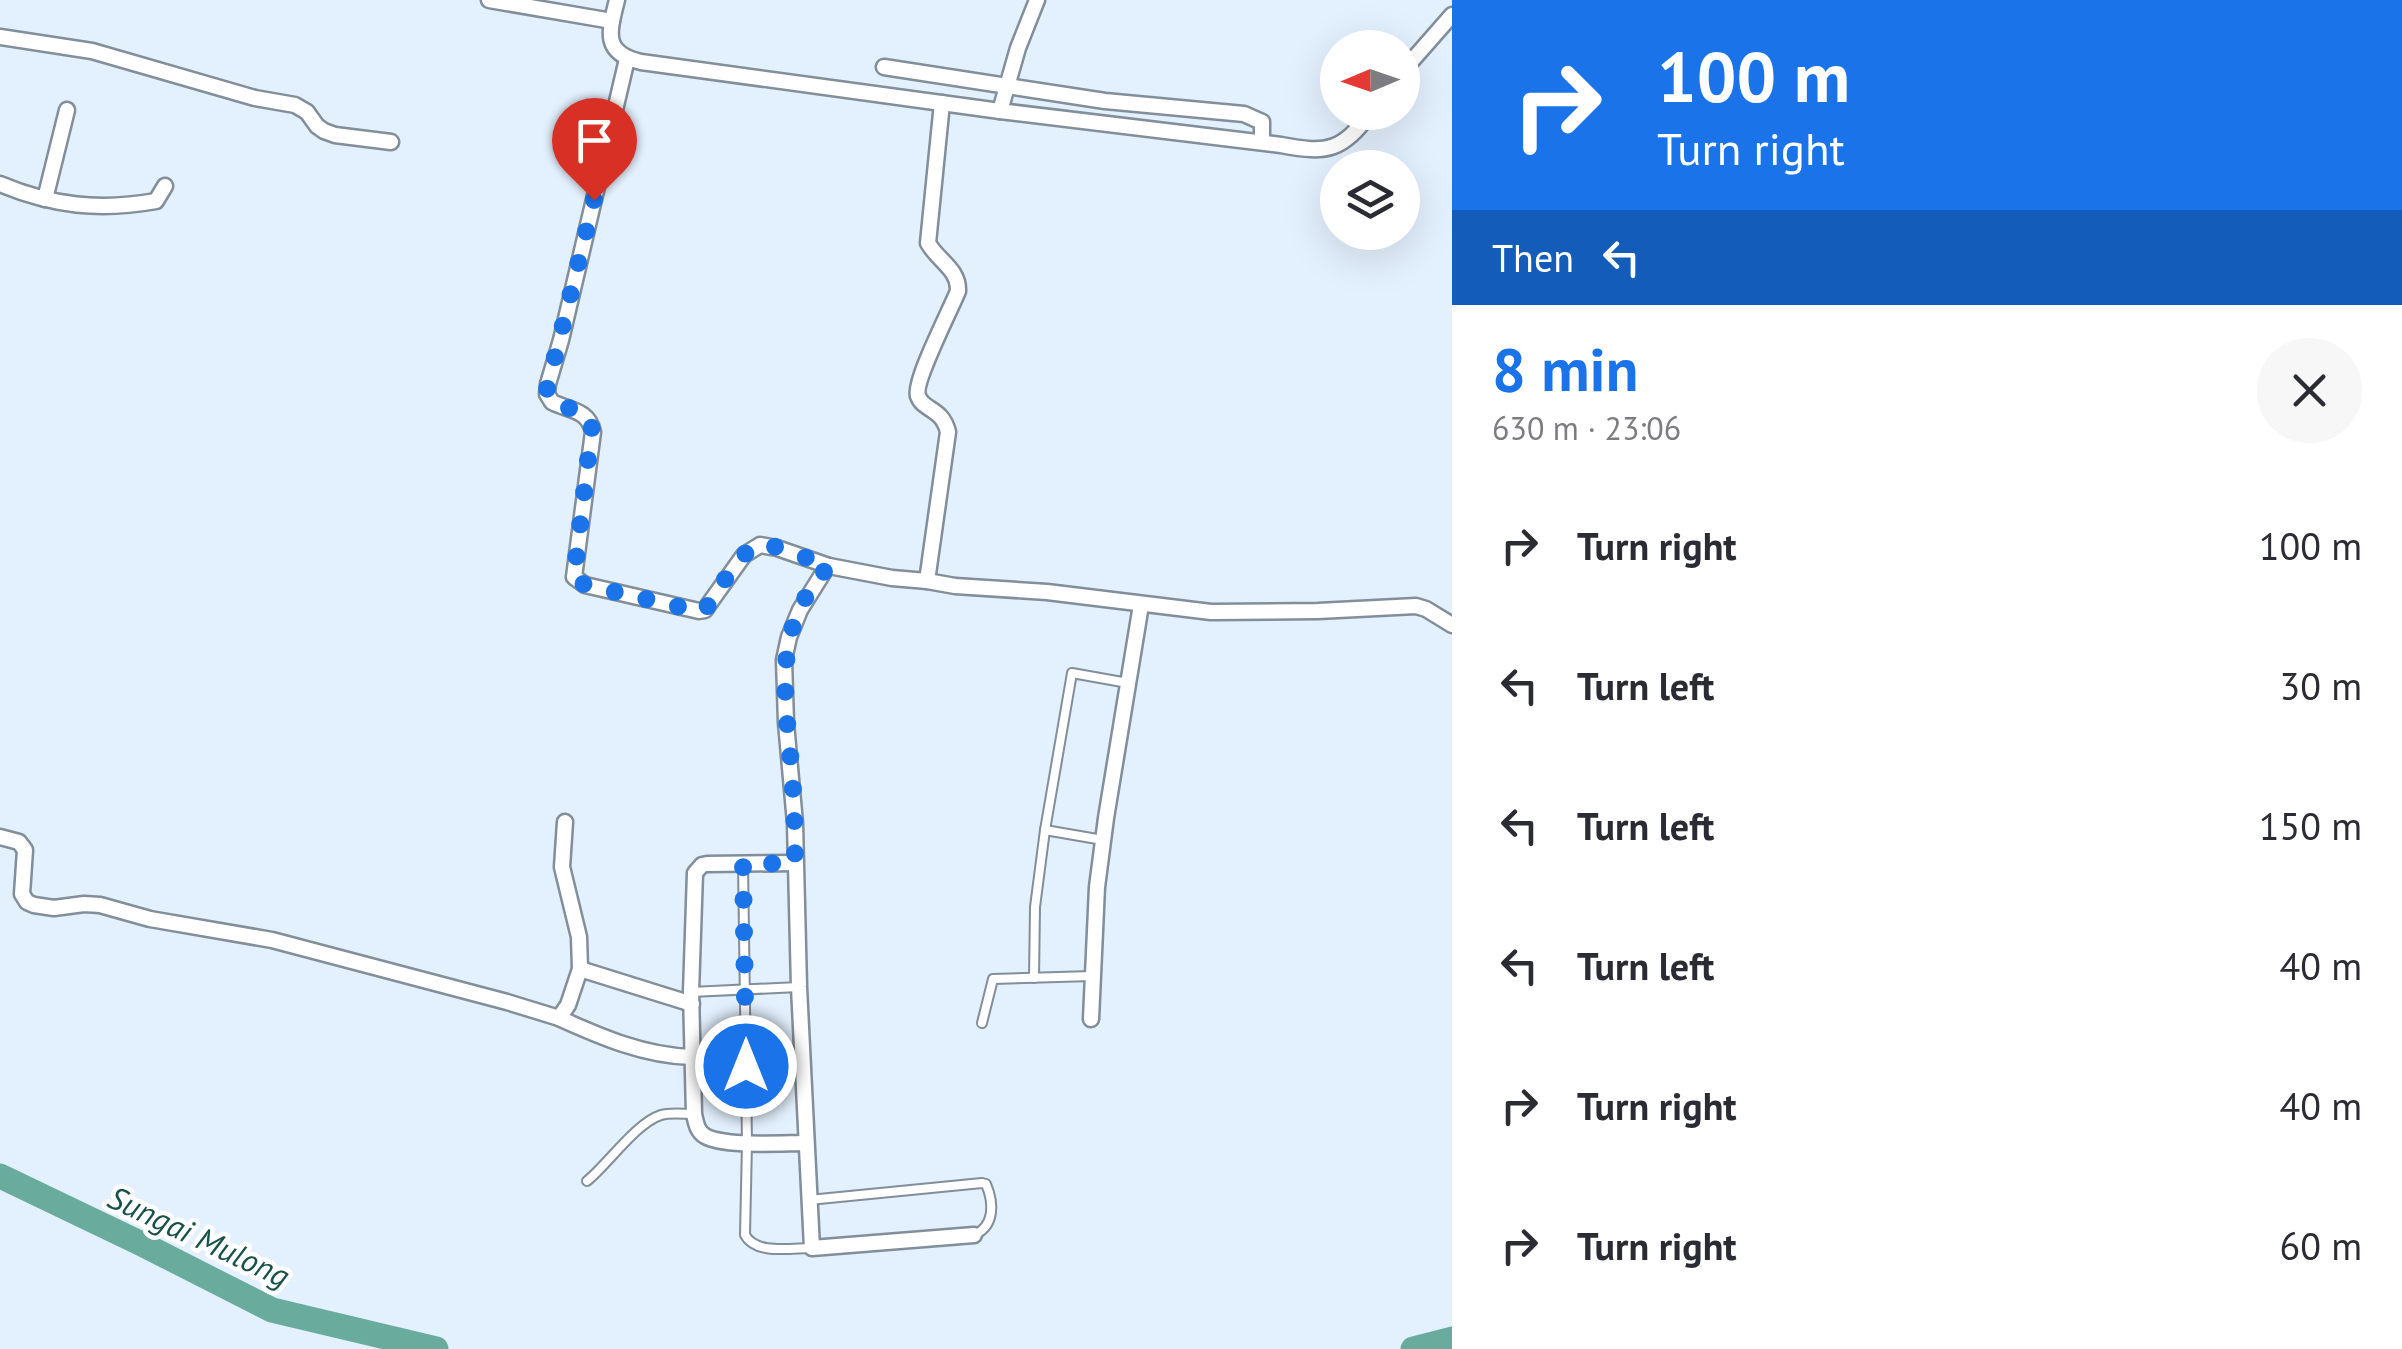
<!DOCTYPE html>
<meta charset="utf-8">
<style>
body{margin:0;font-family:"PT Sans",sans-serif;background:#f7f7f7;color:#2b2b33;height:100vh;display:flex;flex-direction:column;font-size:38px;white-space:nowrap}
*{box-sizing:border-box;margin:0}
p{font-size:32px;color:#7c7c81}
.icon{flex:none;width:55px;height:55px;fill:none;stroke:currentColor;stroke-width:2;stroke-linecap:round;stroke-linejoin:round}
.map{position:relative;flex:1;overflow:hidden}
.details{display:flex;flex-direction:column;background:#fff;width:950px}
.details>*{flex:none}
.hud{background:#1a73e8;color:#fff;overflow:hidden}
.needle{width:65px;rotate:268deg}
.tools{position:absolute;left:1320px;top:30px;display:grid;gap:20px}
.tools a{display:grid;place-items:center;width:100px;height:100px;border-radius:50%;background:#fff;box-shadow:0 10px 40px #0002;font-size:50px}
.pin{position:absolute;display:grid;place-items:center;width:85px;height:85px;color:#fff;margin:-102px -42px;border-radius:50% 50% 50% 0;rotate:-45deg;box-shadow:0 0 10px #0007}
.pin .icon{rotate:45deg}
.me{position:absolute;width:110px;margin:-55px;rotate:0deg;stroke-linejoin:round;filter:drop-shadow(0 0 8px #0008)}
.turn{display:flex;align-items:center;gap:35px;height:210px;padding:0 40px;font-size:45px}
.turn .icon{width:130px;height:130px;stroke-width:2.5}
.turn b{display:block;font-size:70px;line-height:85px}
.then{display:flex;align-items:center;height:95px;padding:0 40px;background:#0003;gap:20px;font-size:38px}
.round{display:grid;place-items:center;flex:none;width:105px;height:105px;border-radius:52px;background:#f7f7f7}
.headline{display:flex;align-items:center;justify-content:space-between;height:170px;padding:0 40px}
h1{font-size:60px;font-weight:800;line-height:75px;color:#1a73e8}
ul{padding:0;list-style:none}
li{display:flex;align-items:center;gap:30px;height:140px;padding:0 40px}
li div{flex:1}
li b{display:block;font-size:38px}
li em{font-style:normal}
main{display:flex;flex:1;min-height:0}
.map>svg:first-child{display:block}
</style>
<main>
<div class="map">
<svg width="1452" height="1349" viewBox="0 0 1452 1349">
<rect width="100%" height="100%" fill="#e3f0fd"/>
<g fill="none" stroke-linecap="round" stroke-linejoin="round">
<g stroke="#69ac9e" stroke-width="25">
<path d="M0,1176L144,1245L272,1310L436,1349"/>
<path d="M1413,1349L1452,1339"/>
</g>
<defs>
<g id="lane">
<path d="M1045,830L1103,840"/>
<path d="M743,864L747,1143L745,1235C756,1255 791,1248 812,1248"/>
<path d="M1034,978L1035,907L1045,830L1072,673L1128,683"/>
<path d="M691,992L799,987"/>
<path d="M982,1023L993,979L1092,976"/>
<path d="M587,1181C608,1164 636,1123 661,1115C671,1112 683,1114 694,1114"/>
<path d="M809,1200L982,1183L986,1184C994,1203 995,1226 974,1235"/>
</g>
<g id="street">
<path d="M489,0L612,21"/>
<path d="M617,0C609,32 602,53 641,62L1000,111L1281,145C1328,154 1342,151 1371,112"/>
<path d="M0,37L92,51L255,98L295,105L307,112L317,126L324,131L335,135L391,142"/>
<path d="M627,59L561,340L548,384L547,394L552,402C570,411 588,409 593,432L574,577L585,585L699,611L705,610L709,604L744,555L760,545L777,548L829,566"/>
<path d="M884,67L1105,101L1244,114L1262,122V142"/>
<path d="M1402,72L1452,15"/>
<path d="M1000,111L1018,48L1037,0"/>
<path d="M0,184C52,206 100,211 156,201L165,186"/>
<path d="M45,199L67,110"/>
<path d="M927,581L948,432C942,407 923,411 918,396C913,382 951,309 958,291C959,269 938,261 928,243L942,103"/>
<path d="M565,822L562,867L579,937L580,969L568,1005L559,1018C601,1037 645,1056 692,1057"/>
<path d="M0,837L19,842L25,850L22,894L27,902L34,905L54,908L84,904L100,905L150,919L272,940L507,1002L559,1018"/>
<path d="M795,863L707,864L702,865L695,873L691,992L694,1114C696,1123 697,1131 705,1136C724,1147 782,1143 806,1143"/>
<path d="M580,969L692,1004"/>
<path d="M1091,1019L1097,887L1106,818L1141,605"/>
<path d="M974,1235L812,1248L799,987L795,823L786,723L784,660L789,637L800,610L825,570L829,566L892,578L927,581L955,586L1047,592L1211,612L1318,611L1416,606L1426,609L1452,625"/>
</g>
</defs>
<use href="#lane" stroke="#828e99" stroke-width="12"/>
<use href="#street" stroke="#828e99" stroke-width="19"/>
<use href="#lane" stroke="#fff" stroke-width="8"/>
<use href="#street" stroke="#fff" stroke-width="14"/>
</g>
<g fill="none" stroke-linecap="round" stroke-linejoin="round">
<path stroke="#1a73e8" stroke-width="18" stroke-dasharray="0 32.4" d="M594,200L547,389L552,402L583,413L592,426L574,577L585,585L698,611L705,610L709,604C719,590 742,547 760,545C777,543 811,561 829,566C773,626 784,689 791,763C794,796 795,829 795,863L743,864L746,1066"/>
</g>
<g text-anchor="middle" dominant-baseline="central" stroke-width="9" stroke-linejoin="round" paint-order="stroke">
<g font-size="32" font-style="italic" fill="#185147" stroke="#fff">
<text transform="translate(199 1236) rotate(25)">Sungai Mulong</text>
</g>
</g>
</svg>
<div class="tools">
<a><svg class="needle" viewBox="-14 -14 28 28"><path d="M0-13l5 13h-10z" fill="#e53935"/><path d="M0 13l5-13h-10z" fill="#7c7c81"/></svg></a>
<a><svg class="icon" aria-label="layers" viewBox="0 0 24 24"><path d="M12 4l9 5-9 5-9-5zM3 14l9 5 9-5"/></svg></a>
</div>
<div class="pin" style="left:594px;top:200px;background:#d93025"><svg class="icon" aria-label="arrive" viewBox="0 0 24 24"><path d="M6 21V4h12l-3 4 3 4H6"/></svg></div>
<svg class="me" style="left:746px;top:1066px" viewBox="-20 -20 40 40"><circle r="17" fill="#1a73e8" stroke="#fff" stroke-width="3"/><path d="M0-11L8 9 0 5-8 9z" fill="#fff"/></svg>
</div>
<section class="details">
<div class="hud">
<div class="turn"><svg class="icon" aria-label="right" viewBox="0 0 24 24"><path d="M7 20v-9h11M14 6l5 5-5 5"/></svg><div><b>100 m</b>Turn right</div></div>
<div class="then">Then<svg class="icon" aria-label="left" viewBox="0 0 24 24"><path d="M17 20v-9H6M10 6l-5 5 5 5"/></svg></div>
</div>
<div class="headline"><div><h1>8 min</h1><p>630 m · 23:06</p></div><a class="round"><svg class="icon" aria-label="close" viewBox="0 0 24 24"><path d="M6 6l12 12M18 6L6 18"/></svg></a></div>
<ul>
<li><svg class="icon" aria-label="right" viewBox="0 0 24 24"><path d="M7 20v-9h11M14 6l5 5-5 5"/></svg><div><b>Turn right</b></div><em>100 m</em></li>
<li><svg class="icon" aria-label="left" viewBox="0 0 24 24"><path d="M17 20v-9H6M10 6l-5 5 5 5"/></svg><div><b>Turn left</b></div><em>30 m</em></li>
<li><svg class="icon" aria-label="left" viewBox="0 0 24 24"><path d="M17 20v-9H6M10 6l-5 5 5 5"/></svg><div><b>Turn left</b></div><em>150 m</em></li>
<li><svg class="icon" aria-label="left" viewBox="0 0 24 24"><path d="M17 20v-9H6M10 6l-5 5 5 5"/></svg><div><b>Turn left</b></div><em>40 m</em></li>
<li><svg class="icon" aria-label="right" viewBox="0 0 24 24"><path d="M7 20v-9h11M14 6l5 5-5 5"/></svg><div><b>Turn right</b></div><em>40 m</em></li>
<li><svg class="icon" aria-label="right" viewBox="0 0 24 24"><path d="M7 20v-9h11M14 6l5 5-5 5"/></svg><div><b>Turn right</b></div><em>60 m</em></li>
</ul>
</section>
</main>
